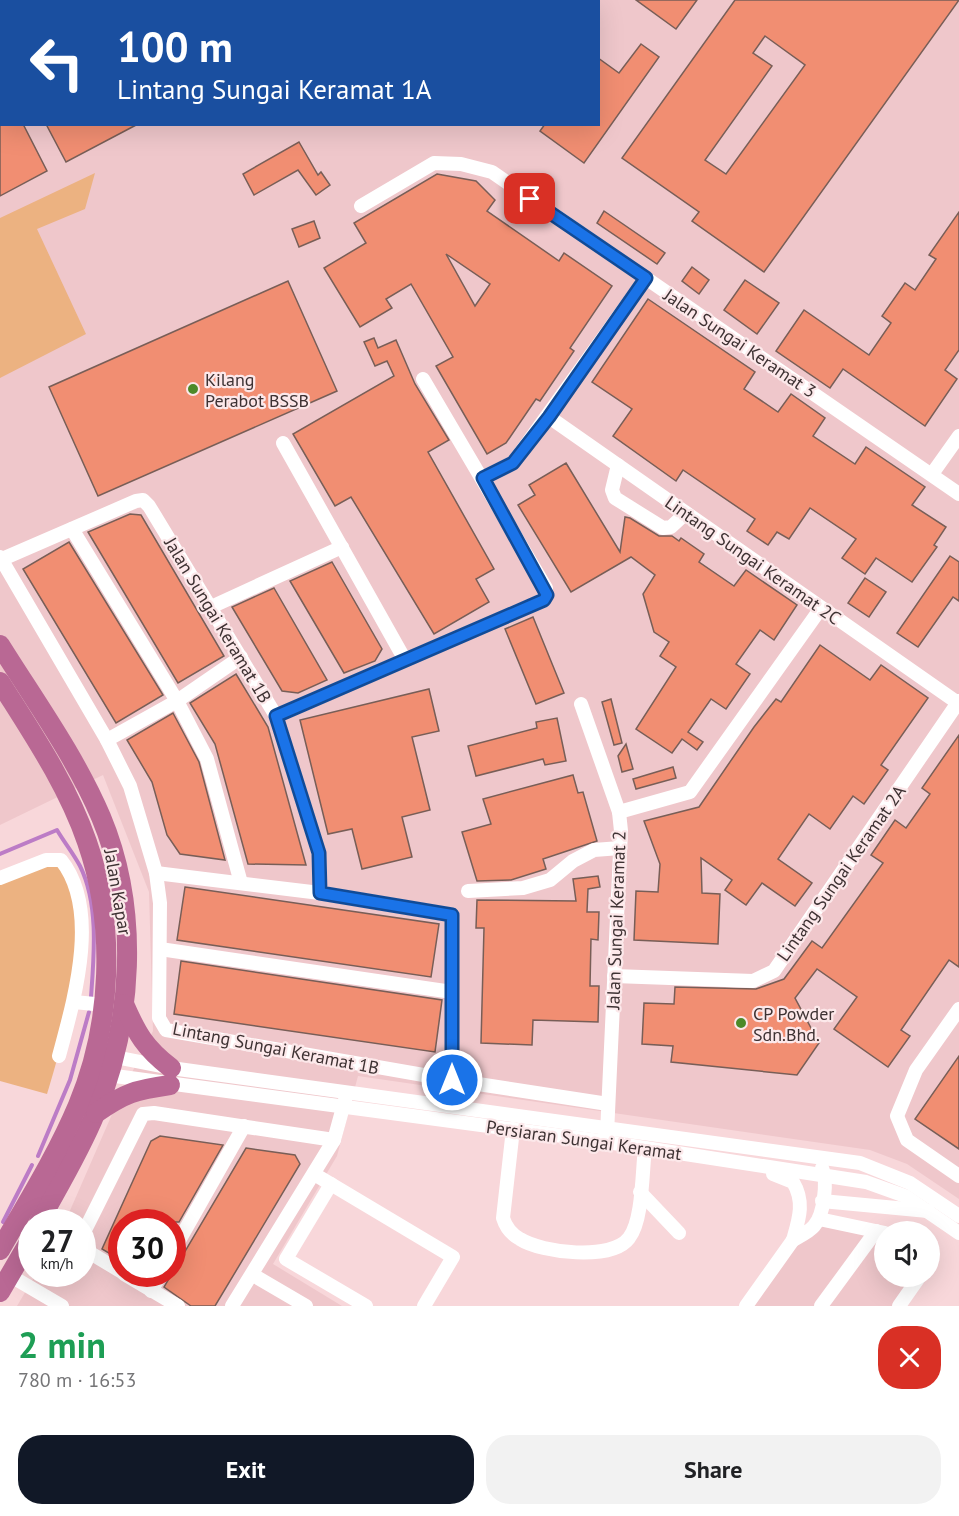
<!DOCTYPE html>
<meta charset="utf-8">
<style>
body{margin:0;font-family:"PT Sans",sans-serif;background:#f2f2f2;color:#202124;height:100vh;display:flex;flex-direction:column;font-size:22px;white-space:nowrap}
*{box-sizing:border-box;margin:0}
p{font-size:20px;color:#757577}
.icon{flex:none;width:33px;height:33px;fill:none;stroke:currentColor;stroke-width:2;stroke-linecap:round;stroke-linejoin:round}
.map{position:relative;height:1306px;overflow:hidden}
.details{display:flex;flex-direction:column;background:#fff;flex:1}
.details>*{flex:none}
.hud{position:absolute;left:0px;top:0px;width:600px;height:126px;box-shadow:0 6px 24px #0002;background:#1a4fa0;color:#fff;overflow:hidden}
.buttons{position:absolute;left:874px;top:1221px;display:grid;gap:12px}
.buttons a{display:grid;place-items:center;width:66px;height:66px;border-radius:50%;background:#fff;box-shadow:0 6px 24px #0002;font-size:30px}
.speed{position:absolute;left:18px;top:1209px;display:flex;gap:12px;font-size:30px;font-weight:700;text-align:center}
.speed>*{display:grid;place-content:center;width:78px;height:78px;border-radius:50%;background:#fff;box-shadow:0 6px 24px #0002;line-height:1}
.speed small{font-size:15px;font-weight:400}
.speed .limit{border:9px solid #d22;background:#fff;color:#111}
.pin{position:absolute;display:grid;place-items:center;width:51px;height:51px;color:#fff;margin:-26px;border-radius:12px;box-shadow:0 3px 9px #0006}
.me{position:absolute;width:66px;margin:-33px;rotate:0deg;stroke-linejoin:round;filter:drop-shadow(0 0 4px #0008)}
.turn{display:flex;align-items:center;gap:21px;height:126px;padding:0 18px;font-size:27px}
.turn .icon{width:78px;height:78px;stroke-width:2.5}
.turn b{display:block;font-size:42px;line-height:51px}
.round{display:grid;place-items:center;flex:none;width:63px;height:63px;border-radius:24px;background:#f2f2f2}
.headline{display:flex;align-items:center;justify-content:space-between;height:102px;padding:0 18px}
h1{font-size:36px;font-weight:600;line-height:45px;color:#1e9e55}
.cta{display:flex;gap:12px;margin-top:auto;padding:12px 18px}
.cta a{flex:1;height:69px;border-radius:24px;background:#111827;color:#fff;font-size:24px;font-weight:600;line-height:69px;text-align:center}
.cta a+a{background:#f2f2f2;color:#202124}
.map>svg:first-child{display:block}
</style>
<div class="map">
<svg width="959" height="1306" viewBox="0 0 959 1306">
<rect width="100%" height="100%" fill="#f8d7da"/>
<g fill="#efc7cb" fill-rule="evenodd">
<path d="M0,0H959V1199L907,1164L870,1150L358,1076L337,1156L273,1264L342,1306H17L36,1274H82V1222H65L120,1096L153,1031L149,892L103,775L0,825ZM2,2H598V124H2ZM122,1222H172V1274H122Z"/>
<path d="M820,1222L885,1236V1276L916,1277L896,1306H751L796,1243Z"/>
</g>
<g fill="#ecb281">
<path d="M95,173L85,209L37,229L86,334L0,378V218Z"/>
<path d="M53,863L63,865C95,926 66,1031 47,1094L0,1081V883Z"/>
</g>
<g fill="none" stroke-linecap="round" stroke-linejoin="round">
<g stroke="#bc7cc6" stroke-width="4">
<path d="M0,854L57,830C64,842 73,853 80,866C99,904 94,956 91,997"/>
<path d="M38,1156L70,1080L89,1012"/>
<path d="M3,1222L32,1165"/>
</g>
</g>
<g fill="#f18e72" stroke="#785e57" stroke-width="1.5" fill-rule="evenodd">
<path d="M636,0H697L676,29Z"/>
<path d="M735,0H959L764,272L692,221L699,212L622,158ZM765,36L805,65L726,174L705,160L772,66L753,53Z"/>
<path d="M641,44L659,57L584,163L540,131L545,124H598V58L619,73Z"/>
<path d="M0,124H23L47,171L0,196Z"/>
<path d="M46,124H138L66,162Z"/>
<path d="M299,142L318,175L321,172L330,185L316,195L298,170L254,195L243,174Z"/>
<path d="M437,174L476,181L495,200L487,211L559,261L564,253L612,286L570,348L574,351L540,401L536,399L506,443L487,454L436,366L453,357L411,284L386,299L392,308L360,327L324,268L366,243L354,223ZM446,254L490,284L475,306Z"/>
<path d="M604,211L665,253L657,264L597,223Z"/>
<path d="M959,212V350L945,370L957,379L925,426L843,369L830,388L776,351L804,310L869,355L891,323L882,316L905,283L915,290L936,259L929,255Z"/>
<path d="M314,221L320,238L299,247L292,229Z"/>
<path d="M692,267L709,280L699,294L682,281Z"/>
<path d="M745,280L779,303L757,334L724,310Z"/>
<path d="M288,281L337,391L98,496L49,387Z"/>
<path d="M648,299L755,372L744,389L778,412L791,394L825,418L813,436L855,464L866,447L925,487L912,505L946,527L934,545L937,547L912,582L876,558L865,574L842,558L856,539L810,508L789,539L777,532L768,545L747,531L755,519L683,470L676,481L613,436L632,409L592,382Z"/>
<path d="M374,338L378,348L396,340L415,384L449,440L428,452L494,569L476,579L489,602L434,634L351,497L335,506L293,434L394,376L387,361L375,366L364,342Z"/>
<path d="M566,463L620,552L625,517L630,518L659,536H672L679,541L681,538L704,554L699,562L734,586L746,570L797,605L774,640L760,630L736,664L750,674L726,709L711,699L688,732L703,742L697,750L682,739L672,753L636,729L676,667L660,656L669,642L654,632L643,594L655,575L631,557L571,592L518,505L535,495L529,485Z"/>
<path d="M130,514L141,515L224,656L178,683L88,532Z"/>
<path d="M69,542L163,695L116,723L23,569Z"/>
<path d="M950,556L959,562V601L953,597L918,647L897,633Z"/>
<path d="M332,562L382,649L375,661L344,673L290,581Z"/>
<path d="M865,578L886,592L869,617L848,603Z"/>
<path d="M274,588L327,680L298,693L282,691L232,607Z"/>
<path d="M533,617L564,693L536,704L505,629Z"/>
<path d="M820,645L870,680L881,665L928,698L881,765L888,770L864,804L853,796L830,829L809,814L778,859L812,883L795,906L762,883L746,905L725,890L732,880L701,858L702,893L720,894L718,944L634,940L636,891L658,892L660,864L644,821L699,807L754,727L776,699L781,702Z"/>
<path d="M236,674L268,727L306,865L248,864L215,744L190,703Z"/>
<path d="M429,689L439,731L412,737L430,810L402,817L412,857L362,869L352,829L328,834L300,720Z"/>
<path d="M611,699L622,743L614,745L602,702Z"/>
<path d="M173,713L199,762L225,860L180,854L167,835L152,782L127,740Z"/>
<path d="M557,718L566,761L545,765L543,759L476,776L468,746L537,728L536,722Z"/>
<path d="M959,735V967L949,960L901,1030L910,1036L888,1067L834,1029L857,997L817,969L795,998L819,1043L797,1075L671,1062L673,1046L642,1044L644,1003L674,1004L675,987L756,989L784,979L812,941L822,948L883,863L871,855L895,820L906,828L930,794L922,788Z"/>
<path d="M626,744L633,769L622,772L618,756Z"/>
<path d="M673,767L676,778L636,789L633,779Z"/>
<path d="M573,775L578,793L583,792L597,841L543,859L546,869L511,880L477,881L462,832L491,824L483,799Z"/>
<path d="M598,876L600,887L588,889L587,912H599L598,940L591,939L590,986H599L598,1022L533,1020L532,1045L481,1043L484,928H476L477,900L576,901L573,879Z"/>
<path d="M185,887L439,924L431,977L177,940Z"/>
<path d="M181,961L442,1000L435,1052L174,1014Z"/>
<path d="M959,1056V1149L915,1119Z"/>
<path d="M160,1136L223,1145L179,1222H122V1261L102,1249L151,1141Z"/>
<path d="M246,1148L295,1155L300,1164L215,1306H191L164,1287Z"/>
</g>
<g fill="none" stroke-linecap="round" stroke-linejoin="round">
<g stroke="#fff" stroke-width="14">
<path d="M305,0L306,2"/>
<path d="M385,2L386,0"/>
<path d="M361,206L434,163L461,164L492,172L959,494"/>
<path d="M549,417L958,703"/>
<path d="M283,443L405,660"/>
<path d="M618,465L612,490L615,498L663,528L671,527L686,513"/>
<path d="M932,474L959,436"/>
<path d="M483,478L513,463L646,278"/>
<path d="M72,529L177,701L207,759L241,883"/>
<path d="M0,557L107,740L130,786L156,873L160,903L159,1018L166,1030L452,1080L608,1104"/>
<path d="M0,560L136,501L143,500L149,506L276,716L319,853L320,893"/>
<path d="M211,607L342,547"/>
<path d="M581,704L619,812L621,831L607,1134"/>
<path d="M276,716L544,600L546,588L423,379"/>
<path d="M107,740L177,701L241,657"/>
<path d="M619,812L690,792L821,608"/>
<path d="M156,873L320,893L452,915V1080"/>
<path d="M0,878L46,860H61C101,910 74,1000 59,1056"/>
<path d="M468,891L523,888L550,880L573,861L594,850L620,848"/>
<path d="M160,949L452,992"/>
<path d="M614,976L753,981L774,971L959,701"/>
<path d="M74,1002L105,1005"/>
<path d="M959,1009L916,1070L897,1116L907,1140L959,1176"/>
<path d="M105,1055L171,1068L860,1163L910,1183L959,1216"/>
<path d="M100,1074L607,1142L866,1182L905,1196L959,1233"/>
<path d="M513,1129L503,1218C506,1228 511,1234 520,1239C542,1253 612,1261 629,1238C643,1220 642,1172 645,1148"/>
<path d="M314,1174L453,1257L424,1306"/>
<path d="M773,1174L793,1182C805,1202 799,1219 793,1240C800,1236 809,1232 814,1226C824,1215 828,1181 822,1168"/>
<path d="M331,1184L286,1259L366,1306"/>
<path d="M640,1192L679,1233"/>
<path d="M822,1201L928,1211"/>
<path d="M819,1219L885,1233"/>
<path d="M82,1236L143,1114L154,1113L334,1140"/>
<path d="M82,1248L122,1272"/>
<path d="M172,1253L244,1126"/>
<path d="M124,1274L178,1306"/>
<path d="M9,1275L62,1306"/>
<path d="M253,1275L306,1306"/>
<path d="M151,1291L161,1274"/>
<path d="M232,1306L334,1140L345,1100"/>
<path d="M746,1306L793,1240"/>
<path d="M821,1306L876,1231"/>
<path d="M899,1306L920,1276"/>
</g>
<g stroke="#b96894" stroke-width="20">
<path d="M0,645C35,701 75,756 101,817C140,910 133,1022 95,1114C80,1151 58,1187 39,1222"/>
<path d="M0,682C32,733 67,784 87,842C116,925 112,1024 78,1105C57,1155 27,1203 0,1250"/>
<path d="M124,1004C137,1034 145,1048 171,1068"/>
<path d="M96,1113C125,1093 135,1090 170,1085"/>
<path d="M0,1292L32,1237"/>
</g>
</g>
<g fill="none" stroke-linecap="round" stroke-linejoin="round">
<defs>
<path id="route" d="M452,1080V915L320,893L319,853L276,716L544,600L547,595L483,478L513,463L549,417L646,278L530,199"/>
</defs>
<use href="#route" stroke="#114b97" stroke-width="15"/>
<use href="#route" stroke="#1a73e8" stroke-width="10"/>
</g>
<g fill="#4d8a29" stroke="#fce8ea" stroke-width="2">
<circle cx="193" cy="389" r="6"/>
<circle cx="741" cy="1023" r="6"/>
</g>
<g text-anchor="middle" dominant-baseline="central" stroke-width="4.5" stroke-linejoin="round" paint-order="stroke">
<g font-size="18" fill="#3e3233" stroke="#fce8ea">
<text transform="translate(740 343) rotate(34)">Jalan Sungai Keramat 3</text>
<text transform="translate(753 560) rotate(35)">Lintang Sungai Keramat 2C</text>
<text transform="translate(218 620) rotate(59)">Jalan Sungai Keramat 1B</text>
<text transform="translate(841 873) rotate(-55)">Lintang Sungai Keramat 2A</text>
<text transform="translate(118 892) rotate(80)">Jalan Kapar</text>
<text transform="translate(616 920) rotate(-88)">Jalan Sungai Keramat 2</text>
<text transform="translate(276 1048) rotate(11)">Lintang Sungai Keramat 1B</text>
<text transform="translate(584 1140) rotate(8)">Persiaran Sungai Keramat</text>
</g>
<g font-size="18" fill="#3e3233" stroke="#fce8ea" text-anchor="start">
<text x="205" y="379">Kilang<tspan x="205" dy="21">Perabot BSSB</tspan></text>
<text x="753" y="1013">CP Powder<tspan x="753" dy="21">Sdn.Bhd.</tspan></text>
</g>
</g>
</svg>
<div class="buttons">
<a><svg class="icon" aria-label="sound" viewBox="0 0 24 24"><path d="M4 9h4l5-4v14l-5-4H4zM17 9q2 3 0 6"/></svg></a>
</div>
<div class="speed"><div>27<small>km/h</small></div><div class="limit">30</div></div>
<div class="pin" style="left:530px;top:199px;background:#d93025"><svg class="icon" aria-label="arrive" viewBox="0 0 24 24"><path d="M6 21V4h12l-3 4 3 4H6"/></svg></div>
<svg class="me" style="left:452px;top:1080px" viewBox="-20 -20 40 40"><circle r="17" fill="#1a73e8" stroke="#fff" stroke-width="3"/><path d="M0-11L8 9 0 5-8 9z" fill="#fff"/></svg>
<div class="hud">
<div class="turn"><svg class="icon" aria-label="left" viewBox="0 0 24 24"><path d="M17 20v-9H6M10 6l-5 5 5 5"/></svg><div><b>100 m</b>Lintang Sungai Keramat 1A</div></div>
</div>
</div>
<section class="details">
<div class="headline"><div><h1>2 min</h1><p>780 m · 16:53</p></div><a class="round" style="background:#d93025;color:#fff"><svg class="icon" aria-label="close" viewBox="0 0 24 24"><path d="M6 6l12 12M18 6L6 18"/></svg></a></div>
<div class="cta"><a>Exit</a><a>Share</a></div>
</section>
